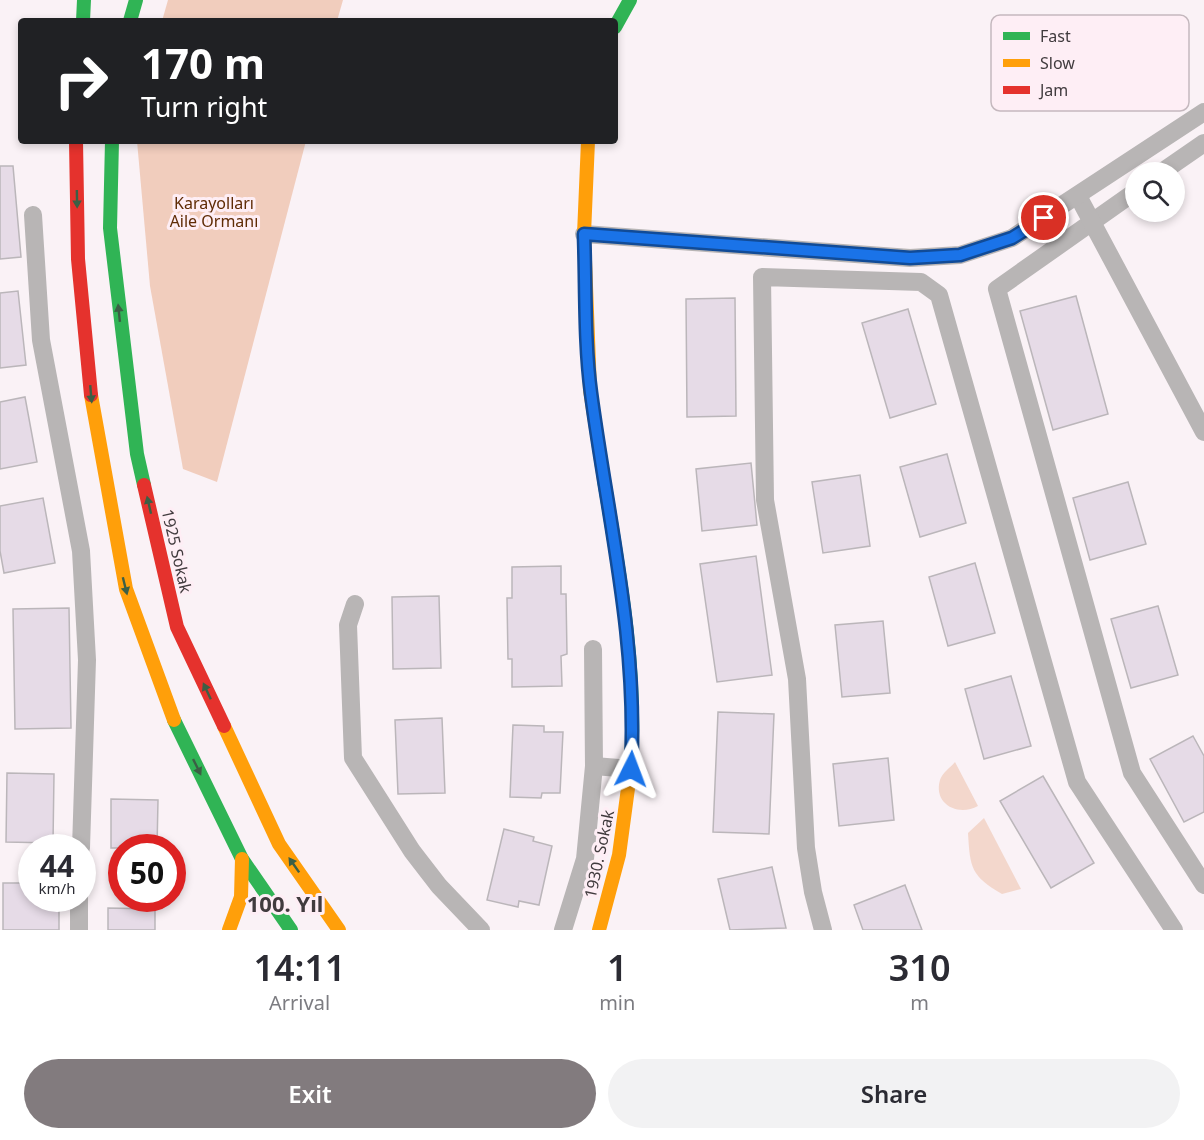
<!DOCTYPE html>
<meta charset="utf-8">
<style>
body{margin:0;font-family:"Noto Sans",sans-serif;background:#f2f2f3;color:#2b2b33;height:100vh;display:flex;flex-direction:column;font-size:22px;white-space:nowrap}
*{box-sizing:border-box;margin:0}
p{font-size:20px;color:#7c7c81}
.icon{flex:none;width:33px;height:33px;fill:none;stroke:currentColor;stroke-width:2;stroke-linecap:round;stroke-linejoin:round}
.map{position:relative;height:930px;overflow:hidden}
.drawer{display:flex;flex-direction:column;background:#fff;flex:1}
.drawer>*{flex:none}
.banner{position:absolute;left:18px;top:18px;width:600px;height:126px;border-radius:6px;box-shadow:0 3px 9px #0003;background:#202124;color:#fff;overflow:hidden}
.tools{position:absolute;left:1125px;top:162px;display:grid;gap:12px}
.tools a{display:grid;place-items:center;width:60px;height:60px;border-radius:50%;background:#fff;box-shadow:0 3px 9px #0003;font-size:30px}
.speed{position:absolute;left:18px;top:834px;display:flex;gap:12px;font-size:30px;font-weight:700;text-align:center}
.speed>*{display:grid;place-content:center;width:78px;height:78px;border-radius:50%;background:#fff;box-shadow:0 3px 9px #0003;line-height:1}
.speed small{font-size:15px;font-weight:400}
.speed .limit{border:9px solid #d22;background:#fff;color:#111}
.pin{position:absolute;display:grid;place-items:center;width:51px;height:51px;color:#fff;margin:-26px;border:3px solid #fff;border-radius:50%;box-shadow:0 2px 6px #0007}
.me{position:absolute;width:66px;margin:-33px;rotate:3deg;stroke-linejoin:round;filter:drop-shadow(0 0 4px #0008)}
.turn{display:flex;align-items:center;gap:21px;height:126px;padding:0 24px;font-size:27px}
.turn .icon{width:78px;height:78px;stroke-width:2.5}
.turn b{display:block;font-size:42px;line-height:51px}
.eta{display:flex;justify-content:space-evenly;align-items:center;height:102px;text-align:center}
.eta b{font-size:36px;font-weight:600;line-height:42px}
.button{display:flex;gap:12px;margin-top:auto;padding:12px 24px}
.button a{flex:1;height:69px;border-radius:36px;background:#827b7e;color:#fff;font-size:24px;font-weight:600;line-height:69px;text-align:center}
.button a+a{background:#f2f2f3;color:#2b2b33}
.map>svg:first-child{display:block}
</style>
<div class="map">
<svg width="1204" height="930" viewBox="0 0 1204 930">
<rect width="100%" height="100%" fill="#faf2f6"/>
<g fill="#f3d7cc">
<path d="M955,762L978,806C958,817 933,804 940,780C942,773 951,767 955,762Z"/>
<path d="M984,818L1021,889L1002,894C971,876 970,868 968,833Z"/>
</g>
<g fill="#f1cdbd">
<path d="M168,0H343L337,21H162Z"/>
<path d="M137,141H306L217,482L183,469L150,286Z"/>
</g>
<g fill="#e6dbe7" stroke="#bbb6ba" stroke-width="1.5">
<path d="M0,166H13L21,257L0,259Z"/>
<path d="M18,291L26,365L0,368V293Z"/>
<path d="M1076,296L1108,414L1053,430L1020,311Z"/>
<path d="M735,298L736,416L687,417L686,299Z"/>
<path d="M908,309L936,404L890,418L862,323Z"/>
<path d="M25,397L37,462L0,469V402Z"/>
<path d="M947,454L966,523L920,537L900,467Z"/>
<path d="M751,463L757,525L702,531L696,469Z"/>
<path d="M860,475L870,546L823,553L812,482Z"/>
<path d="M1128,482L1146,544L1090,560L1073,498Z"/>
<path d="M43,498L55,563L4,573L0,551V506Z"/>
<path d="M756,556L772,675L717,682L700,564Z"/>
<path d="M975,563L995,633L948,646L929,577Z"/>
<path d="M561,566V594H566L567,654L561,656L562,686L512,687V659H508L507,598H512V567Z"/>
<path d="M439,596L441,668L393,669L392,597Z"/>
<path d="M1158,606L1178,675L1131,688L1111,619Z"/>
<path d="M69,608L71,728L15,729L13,609Z"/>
<path d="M883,621L890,693L842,697L835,625Z"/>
<path d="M1011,676L1031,746L984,759L965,689Z"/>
<path d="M718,712L774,714L769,834L713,832Z"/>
<path d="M442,718L445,793L398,794L395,720Z"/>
<path d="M513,725L544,726V732H563L560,793H542L541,798L510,797Z"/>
<path d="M1193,736L1204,756V812L1184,822L1150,759Z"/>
<path d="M888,758L894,820L839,826L833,764Z"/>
<path d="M7,773L54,774L53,843L6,842Z"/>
<path d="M1043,776L1094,863L1051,888L1000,801Z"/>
<path d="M111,799L158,800L157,848H111Z"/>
<path d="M504,829L534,837L533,841L552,846L539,905L519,901L518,907L487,900Z"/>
<path d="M772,867L786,928L730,930L718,879Z"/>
<path d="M3,883H32V898H59V930H3Z"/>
<path d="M905,885L922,930H863L854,905Z"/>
<path d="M108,908L155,909V930H108Z"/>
</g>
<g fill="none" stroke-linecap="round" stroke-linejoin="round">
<g stroke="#b8b5b5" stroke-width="18">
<path d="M1162,172L1204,143"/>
<path d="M1136,191L997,289L1132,773L1204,885"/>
<path d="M1078,196L1204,432"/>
<path d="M33,215L41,340L81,551L87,660L81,848"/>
<path d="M584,234L910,258L960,255L1012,238L1204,112"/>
<path d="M355,604L348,625L353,758L412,851L439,886L481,930"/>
<path d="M594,766L631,769"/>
<path d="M79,930V898"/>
<path d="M563,930L585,859L594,766L593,649"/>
<path d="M823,930L813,892L806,848L797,679L765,500L762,277L921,282L939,295L1077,782L1174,930"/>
</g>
<g stroke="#30b455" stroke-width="14">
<path d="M83,21L84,0"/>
<path d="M130,21L136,0"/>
<path d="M615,27L630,0"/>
<path d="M112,141L110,228L137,454L144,485"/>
<path d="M604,480C620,575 637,669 631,766"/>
<path d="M174,720L242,859L291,930"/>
</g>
<g stroke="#ff9f0a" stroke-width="14">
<path d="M588,141L584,234L590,390L604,480"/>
<path d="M91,395L126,589L174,720"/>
<path d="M224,726L279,844L339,930"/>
<path d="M229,930L241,897L242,859"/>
<path d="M599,930L619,855L631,766"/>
</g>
<g stroke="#e5322d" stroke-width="14">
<path d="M76,141L78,259L91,395"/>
<path d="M144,485L177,627L224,726"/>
</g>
</g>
<defs><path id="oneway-solid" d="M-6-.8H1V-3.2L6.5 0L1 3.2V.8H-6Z" transform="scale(1.5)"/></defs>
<g fill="#3c5f45">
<use href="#oneway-solid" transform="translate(77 199) rotate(89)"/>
<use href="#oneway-solid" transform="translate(119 313) rotate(-96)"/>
<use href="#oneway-solid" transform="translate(91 394) rotate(85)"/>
<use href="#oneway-solid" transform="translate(149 505) rotate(-103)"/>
<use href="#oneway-solid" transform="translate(125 586) rotate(76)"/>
<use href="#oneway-solid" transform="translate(207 691) rotate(-115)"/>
<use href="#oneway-solid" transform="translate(197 767) rotate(64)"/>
<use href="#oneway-solid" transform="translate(294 865) rotate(-125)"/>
</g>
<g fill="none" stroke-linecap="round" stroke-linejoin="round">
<defs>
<path id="route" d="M631,769C638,639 608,521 591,393C584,341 586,286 584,234L910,258L960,255L1012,238L1044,218"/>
</defs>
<use href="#route" stroke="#114b97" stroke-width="15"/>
<use href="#route" stroke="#1a73e8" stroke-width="10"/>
</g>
<g text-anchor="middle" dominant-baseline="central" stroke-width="6" stroke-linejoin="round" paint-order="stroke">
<g font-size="16" fill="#5f2b05" stroke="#feeef5">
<text x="214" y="203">Karayolları<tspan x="214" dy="18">Aile Ormanı</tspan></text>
</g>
<g font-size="16" fill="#413b3e" stroke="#feeef5">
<text transform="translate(177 551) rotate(77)">1925 Sokak</text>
<text transform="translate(599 854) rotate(-78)">1930. Sokak</text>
</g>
<g font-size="22" font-weight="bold" fill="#413b3e" stroke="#feeef5">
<text x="285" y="903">100. Yıl</text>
</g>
</g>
<rect x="991" y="15" width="198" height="96" rx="9" fill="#feeef5" stroke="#c5b8be" stroke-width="1.5"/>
<rect x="1003" y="32" width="27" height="8" fill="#30b455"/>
<rect x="1003" y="59" width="27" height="8" fill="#ff9f0a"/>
<rect x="1003" y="86" width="27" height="8" fill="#e5322d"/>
<g font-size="16" fill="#413b3e">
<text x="1040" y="42">Fast</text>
<text x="1040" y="69">Slow</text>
<text x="1040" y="96">Jam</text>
</g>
</svg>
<div class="tools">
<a><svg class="icon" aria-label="search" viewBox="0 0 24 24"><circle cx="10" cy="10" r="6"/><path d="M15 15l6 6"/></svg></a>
</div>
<div class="speed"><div>44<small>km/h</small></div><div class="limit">50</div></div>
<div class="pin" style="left:1044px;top:218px;background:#d93025"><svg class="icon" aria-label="arrive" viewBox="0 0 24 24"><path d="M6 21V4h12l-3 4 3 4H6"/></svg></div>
<svg class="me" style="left:631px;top:769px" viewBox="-20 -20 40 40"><path d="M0-17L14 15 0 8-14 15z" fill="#1a73e8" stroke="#fff" stroke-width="4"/></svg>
<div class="banner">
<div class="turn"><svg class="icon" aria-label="right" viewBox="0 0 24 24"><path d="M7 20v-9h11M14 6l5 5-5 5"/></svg><div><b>170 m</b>Turn right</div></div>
</div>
</div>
<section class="drawer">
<div class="eta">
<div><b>14:11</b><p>Arrival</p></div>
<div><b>1</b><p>min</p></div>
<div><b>310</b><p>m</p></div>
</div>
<div class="button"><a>Exit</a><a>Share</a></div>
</section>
